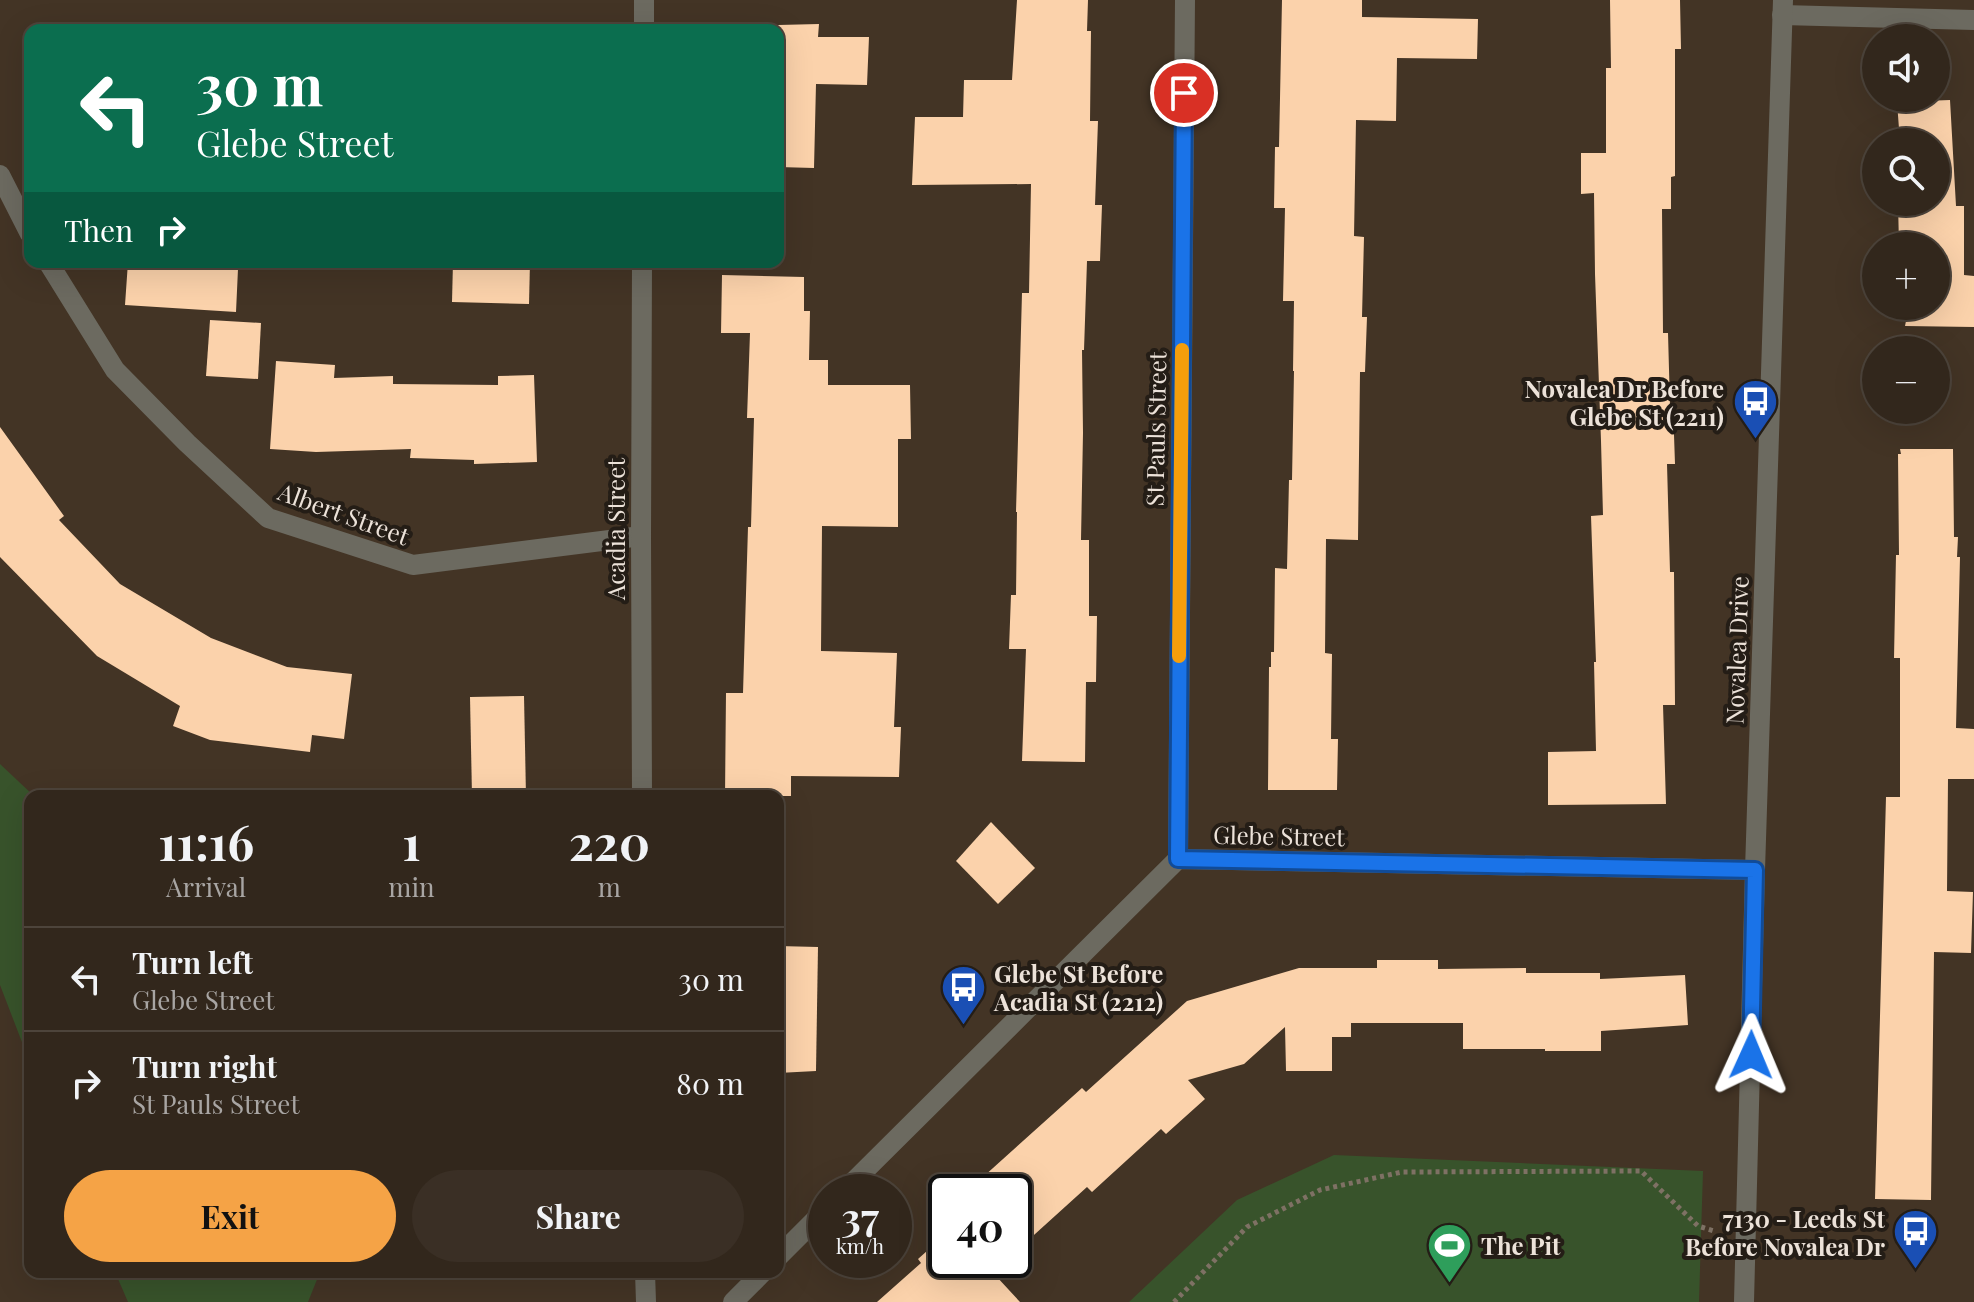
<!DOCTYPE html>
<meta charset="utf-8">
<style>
body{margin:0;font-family:"Playfair Display",serif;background:#3a2f25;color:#f1f3f6;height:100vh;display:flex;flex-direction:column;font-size:30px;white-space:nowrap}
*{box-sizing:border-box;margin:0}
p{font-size:26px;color:#a8a5a3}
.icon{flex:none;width:44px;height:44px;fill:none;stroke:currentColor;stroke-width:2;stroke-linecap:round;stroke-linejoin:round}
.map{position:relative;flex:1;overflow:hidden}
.details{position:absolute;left:24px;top:790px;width:760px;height:488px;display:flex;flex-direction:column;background:#32271c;border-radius:16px;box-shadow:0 8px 32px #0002,0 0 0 2px #4d443b}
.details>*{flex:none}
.top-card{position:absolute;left:24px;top:24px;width:760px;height:244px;border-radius:16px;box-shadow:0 8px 32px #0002,0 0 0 2px #4d443b;background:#0b6e4f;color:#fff;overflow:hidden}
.buttons{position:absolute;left:1862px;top:24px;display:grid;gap:16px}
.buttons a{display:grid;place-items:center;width:88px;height:88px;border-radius:50%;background:#32271c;box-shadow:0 8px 32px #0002,0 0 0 2px #4d443b;font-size:40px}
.speed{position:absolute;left:808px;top:1174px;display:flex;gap:16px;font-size:40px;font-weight:700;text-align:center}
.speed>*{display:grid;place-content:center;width:104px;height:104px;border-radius:50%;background:#32271c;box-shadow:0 8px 32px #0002,0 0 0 2px #4d443b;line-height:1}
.speed small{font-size:20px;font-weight:400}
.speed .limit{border:4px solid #111;border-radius:12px;background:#fff;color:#111}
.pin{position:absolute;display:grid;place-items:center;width:68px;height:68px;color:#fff;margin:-34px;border:4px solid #fff;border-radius:50%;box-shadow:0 2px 8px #0007}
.me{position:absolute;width:88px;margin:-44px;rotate:1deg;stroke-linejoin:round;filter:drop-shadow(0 0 6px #0008)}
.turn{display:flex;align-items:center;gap:28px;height:168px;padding:0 40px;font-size:36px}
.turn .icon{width:104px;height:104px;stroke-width:2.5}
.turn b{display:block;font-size:56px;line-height:68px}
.then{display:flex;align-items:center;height:76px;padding:0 40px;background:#0003;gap:16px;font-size:30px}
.eta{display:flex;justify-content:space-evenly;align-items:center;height:136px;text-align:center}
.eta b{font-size:48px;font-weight:700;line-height:56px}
.cta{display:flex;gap:16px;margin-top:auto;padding:16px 40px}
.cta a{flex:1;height:92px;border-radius:48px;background:#f5a346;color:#111;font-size:32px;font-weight:700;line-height:92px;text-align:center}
.cta a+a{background:#3a2f25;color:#f1f3f6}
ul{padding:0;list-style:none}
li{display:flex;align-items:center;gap:24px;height:104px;padding:0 40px;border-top:2px solid #4d443b}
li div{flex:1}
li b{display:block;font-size:30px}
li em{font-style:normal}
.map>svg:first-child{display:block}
</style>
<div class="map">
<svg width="1974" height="1302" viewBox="0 0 1974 1302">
<rect width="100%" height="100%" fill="#433425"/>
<g fill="#38532b">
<path d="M0,764L34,796H30V1063L0,985Z"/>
<path d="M1334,1155L1703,1171L1699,1302H1129L1237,1200Z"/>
<path d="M115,1272H320L308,1302H128Z"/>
</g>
<g fill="#fbd2ab">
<path d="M1017,0H1088L1087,31H1091L1090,121H1098L1095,205H1102L1100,261H1087L1084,350H1082L1083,433L1081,540H1089V616H1097L1096,682H1086L1085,762L1022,761L1026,649H1009L1011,595H1016L1017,512H1016L1022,293H1029L1031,184L912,185L915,117H963L964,80H1012Z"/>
<path d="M1282,0H1362V17L1478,19L1477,59L1397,58L1396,121L1356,120L1354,236L1364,237L1362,317H1367L1365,372H1360L1358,540L1326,539L1325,653L1332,654L1331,739H1338L1337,790H1268L1269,667H1271V652H1274L1275,568L1287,569L1289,480H1292L1294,371H1293L1294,301H1283L1285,208H1274L1275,147H1279Z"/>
<path d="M1610,0H1680L1681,49H1675V176L1671,177V209H1662L1663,333H1668L1670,406H1673L1675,464H1667L1670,572H1674L1675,705H1663L1666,804L1548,805V752L1596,751L1594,662H1596L1591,516L1603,515L1601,441L1595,274L1594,193L1581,194V153H1606V68H1611Z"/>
<path d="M819,24L818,37H869L867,85L816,84L814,168L778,167V25Z"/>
<path d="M1950,100L1956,206H1964V275L1974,276V327L1905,326L1906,321H1899V306H1936V246H1899L1898,202H1936V142H1900L1897,102Z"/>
<path d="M128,262H230V269H238L236,312L125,305Z"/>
<path d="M453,262H530L529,304L452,302Z"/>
<path d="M722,275L804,277V311H810L809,360H828V385H910L911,439H898V527L822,526L821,651L897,653L894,727H901L899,777L791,776V796H725L726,693H743L748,527H751L754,418H747L750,333H721Z"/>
<path d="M210,320L261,323L258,379L206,376Z"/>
<path d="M276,361L335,365L334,378L393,376V384L498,385V376L534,375L537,462L474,464V460L410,458L411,449L316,452L270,449Z"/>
<path d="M0,427L64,516L59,520L120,584L211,638L287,667L352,674L344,739L312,735L310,752L210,740L173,726L180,706L97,656L0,557Z"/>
<path d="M1900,449H1953L1954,537H1958L1957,557H1960L1956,728L1974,729V779H1948L1947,891L1973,892L1971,953L1934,952L1931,1200L1875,1199L1886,797H1900V658H1894L1896,555H1899L1898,454H1901Z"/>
<path d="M524,696L526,796H472L470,697Z"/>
<path d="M991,822L1035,868L998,904L956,861Z"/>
<path d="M778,946L818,947L816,1071L778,1073Z"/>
<path d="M1377,960H1438V969L1526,968V973H1600V979L1685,975L1688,1025L1601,1031V1051H1545V1049H1463V1023H1351V1037H1332V1071H1286L1285,1027L1244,1064L1188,1080L1205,1099L1166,1134L1161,1129L1092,1192L1087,1187L1014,1253V1192H978L973,1186L1082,1088L1086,1092L1187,1001L1299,968H1377Z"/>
<path d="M946,1234V1260H1014L996,1276L1020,1302H877L921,1263L918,1259Z"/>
</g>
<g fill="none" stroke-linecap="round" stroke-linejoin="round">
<path stroke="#7e7164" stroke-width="5" stroke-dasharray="4 4" stroke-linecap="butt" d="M1174,1302L1247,1227L1320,1190L1402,1172L1641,1171L1698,1226L1714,1231"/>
<g stroke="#6c6a60" stroke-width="20">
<path d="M1782,15L1974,20"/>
<path d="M644,30V0"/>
<path d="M0,175L30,234"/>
<path d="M48,262L115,370L187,443L268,518L413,565L641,536"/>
<path d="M642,262L641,536L642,796"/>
<path d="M1178,859L1185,0"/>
<path d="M843,1192L1178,859L1755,870"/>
<path d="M778,1257L826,1209"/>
<path d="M645,1272L646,1302"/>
<path d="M733,1302L763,1272"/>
</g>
<path stroke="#6c6a60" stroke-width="20" d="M1744,1302L1755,870L1783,0"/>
</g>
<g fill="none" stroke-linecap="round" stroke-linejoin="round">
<defs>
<path id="route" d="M1184,93L1178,859L1755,870L1751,1055"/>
</defs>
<use href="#route" stroke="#114b97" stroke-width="20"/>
<use href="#route" stroke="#1a73e8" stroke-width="14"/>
<path stroke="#f59e0b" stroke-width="14" d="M1179,656L1182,350"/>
</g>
<defs>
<symbol id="bus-pin" viewBox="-11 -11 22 30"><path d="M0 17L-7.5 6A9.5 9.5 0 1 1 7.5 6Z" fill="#1a4fb4" stroke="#241d16"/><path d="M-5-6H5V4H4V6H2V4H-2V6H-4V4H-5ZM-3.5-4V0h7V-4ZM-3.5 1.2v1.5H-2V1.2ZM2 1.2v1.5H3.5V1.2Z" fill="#fff"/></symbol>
<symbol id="stadium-pin" viewBox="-11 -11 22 30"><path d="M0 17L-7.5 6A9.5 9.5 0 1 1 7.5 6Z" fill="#2e9e5b" stroke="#241d16"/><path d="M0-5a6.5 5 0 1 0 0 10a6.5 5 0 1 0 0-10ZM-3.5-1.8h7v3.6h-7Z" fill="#fff"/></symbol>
</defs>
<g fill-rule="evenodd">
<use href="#bus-pin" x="1730" y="376" width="51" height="69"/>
<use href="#bus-pin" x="938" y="962" width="51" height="69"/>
<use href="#bus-pin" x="1890" y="1206" width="51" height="69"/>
<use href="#stadium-pin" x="1424" y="1220" width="51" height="69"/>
</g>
<g text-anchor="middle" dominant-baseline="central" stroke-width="8" stroke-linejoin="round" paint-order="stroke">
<g font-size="24" font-weight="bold" fill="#ece2d9" stroke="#241d16" text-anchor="end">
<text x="1724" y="388">Novalea Dr Before<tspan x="1724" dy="28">Glebe St (2211)</tspan></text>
<text x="994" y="973" text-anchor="start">Glebe St Before<tspan x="994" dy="28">Acadia St (2212)</tspan></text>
<text x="1885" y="1218">7130 - Leeds St<tspan x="1885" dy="28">Before Novalea Dr</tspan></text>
<text x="1481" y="1245" text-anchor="start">The Pit</text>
</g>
<g font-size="24" fill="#ece2d9" stroke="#241d16">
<text transform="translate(1155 429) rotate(-89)">St Pauls Street</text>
<text transform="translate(344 513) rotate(20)">Albert Street</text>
<text transform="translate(615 529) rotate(-90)">Acadia Street</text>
<text transform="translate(1736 650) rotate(-88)">Novalea Drive</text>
<text transform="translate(1279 835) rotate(1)">Glebe Street</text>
</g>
</g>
</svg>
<div class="buttons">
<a><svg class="icon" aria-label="sound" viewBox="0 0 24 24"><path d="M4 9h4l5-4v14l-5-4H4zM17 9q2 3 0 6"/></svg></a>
<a><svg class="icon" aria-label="search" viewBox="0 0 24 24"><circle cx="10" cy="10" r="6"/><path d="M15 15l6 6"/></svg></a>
<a>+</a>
<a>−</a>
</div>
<div class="speed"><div>37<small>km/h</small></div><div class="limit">40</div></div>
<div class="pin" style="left:1184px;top:93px;background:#d93025"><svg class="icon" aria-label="arrive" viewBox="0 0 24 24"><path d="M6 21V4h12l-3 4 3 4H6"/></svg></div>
<svg class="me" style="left:1751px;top:1055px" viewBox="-20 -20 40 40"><path d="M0-17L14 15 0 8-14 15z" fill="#1a73e8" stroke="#fff" stroke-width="4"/></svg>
<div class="top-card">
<div class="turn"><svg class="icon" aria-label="left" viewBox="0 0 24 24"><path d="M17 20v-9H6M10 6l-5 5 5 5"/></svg><div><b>30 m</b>Glebe Street</div></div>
<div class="then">Then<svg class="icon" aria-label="right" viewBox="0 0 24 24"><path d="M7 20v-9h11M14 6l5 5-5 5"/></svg></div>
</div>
<section class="details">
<div class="eta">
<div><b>11:16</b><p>Arrival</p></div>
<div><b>1</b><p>min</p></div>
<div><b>220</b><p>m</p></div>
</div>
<ul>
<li><svg class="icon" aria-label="left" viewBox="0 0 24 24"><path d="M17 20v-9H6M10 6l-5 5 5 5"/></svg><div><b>Turn left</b><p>Glebe Street</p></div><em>30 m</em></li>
<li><svg class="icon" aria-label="right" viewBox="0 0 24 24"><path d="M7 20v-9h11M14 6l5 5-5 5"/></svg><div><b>Turn right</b><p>St Pauls Street</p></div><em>80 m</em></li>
</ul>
<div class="cta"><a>Exit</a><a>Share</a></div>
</section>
</div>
